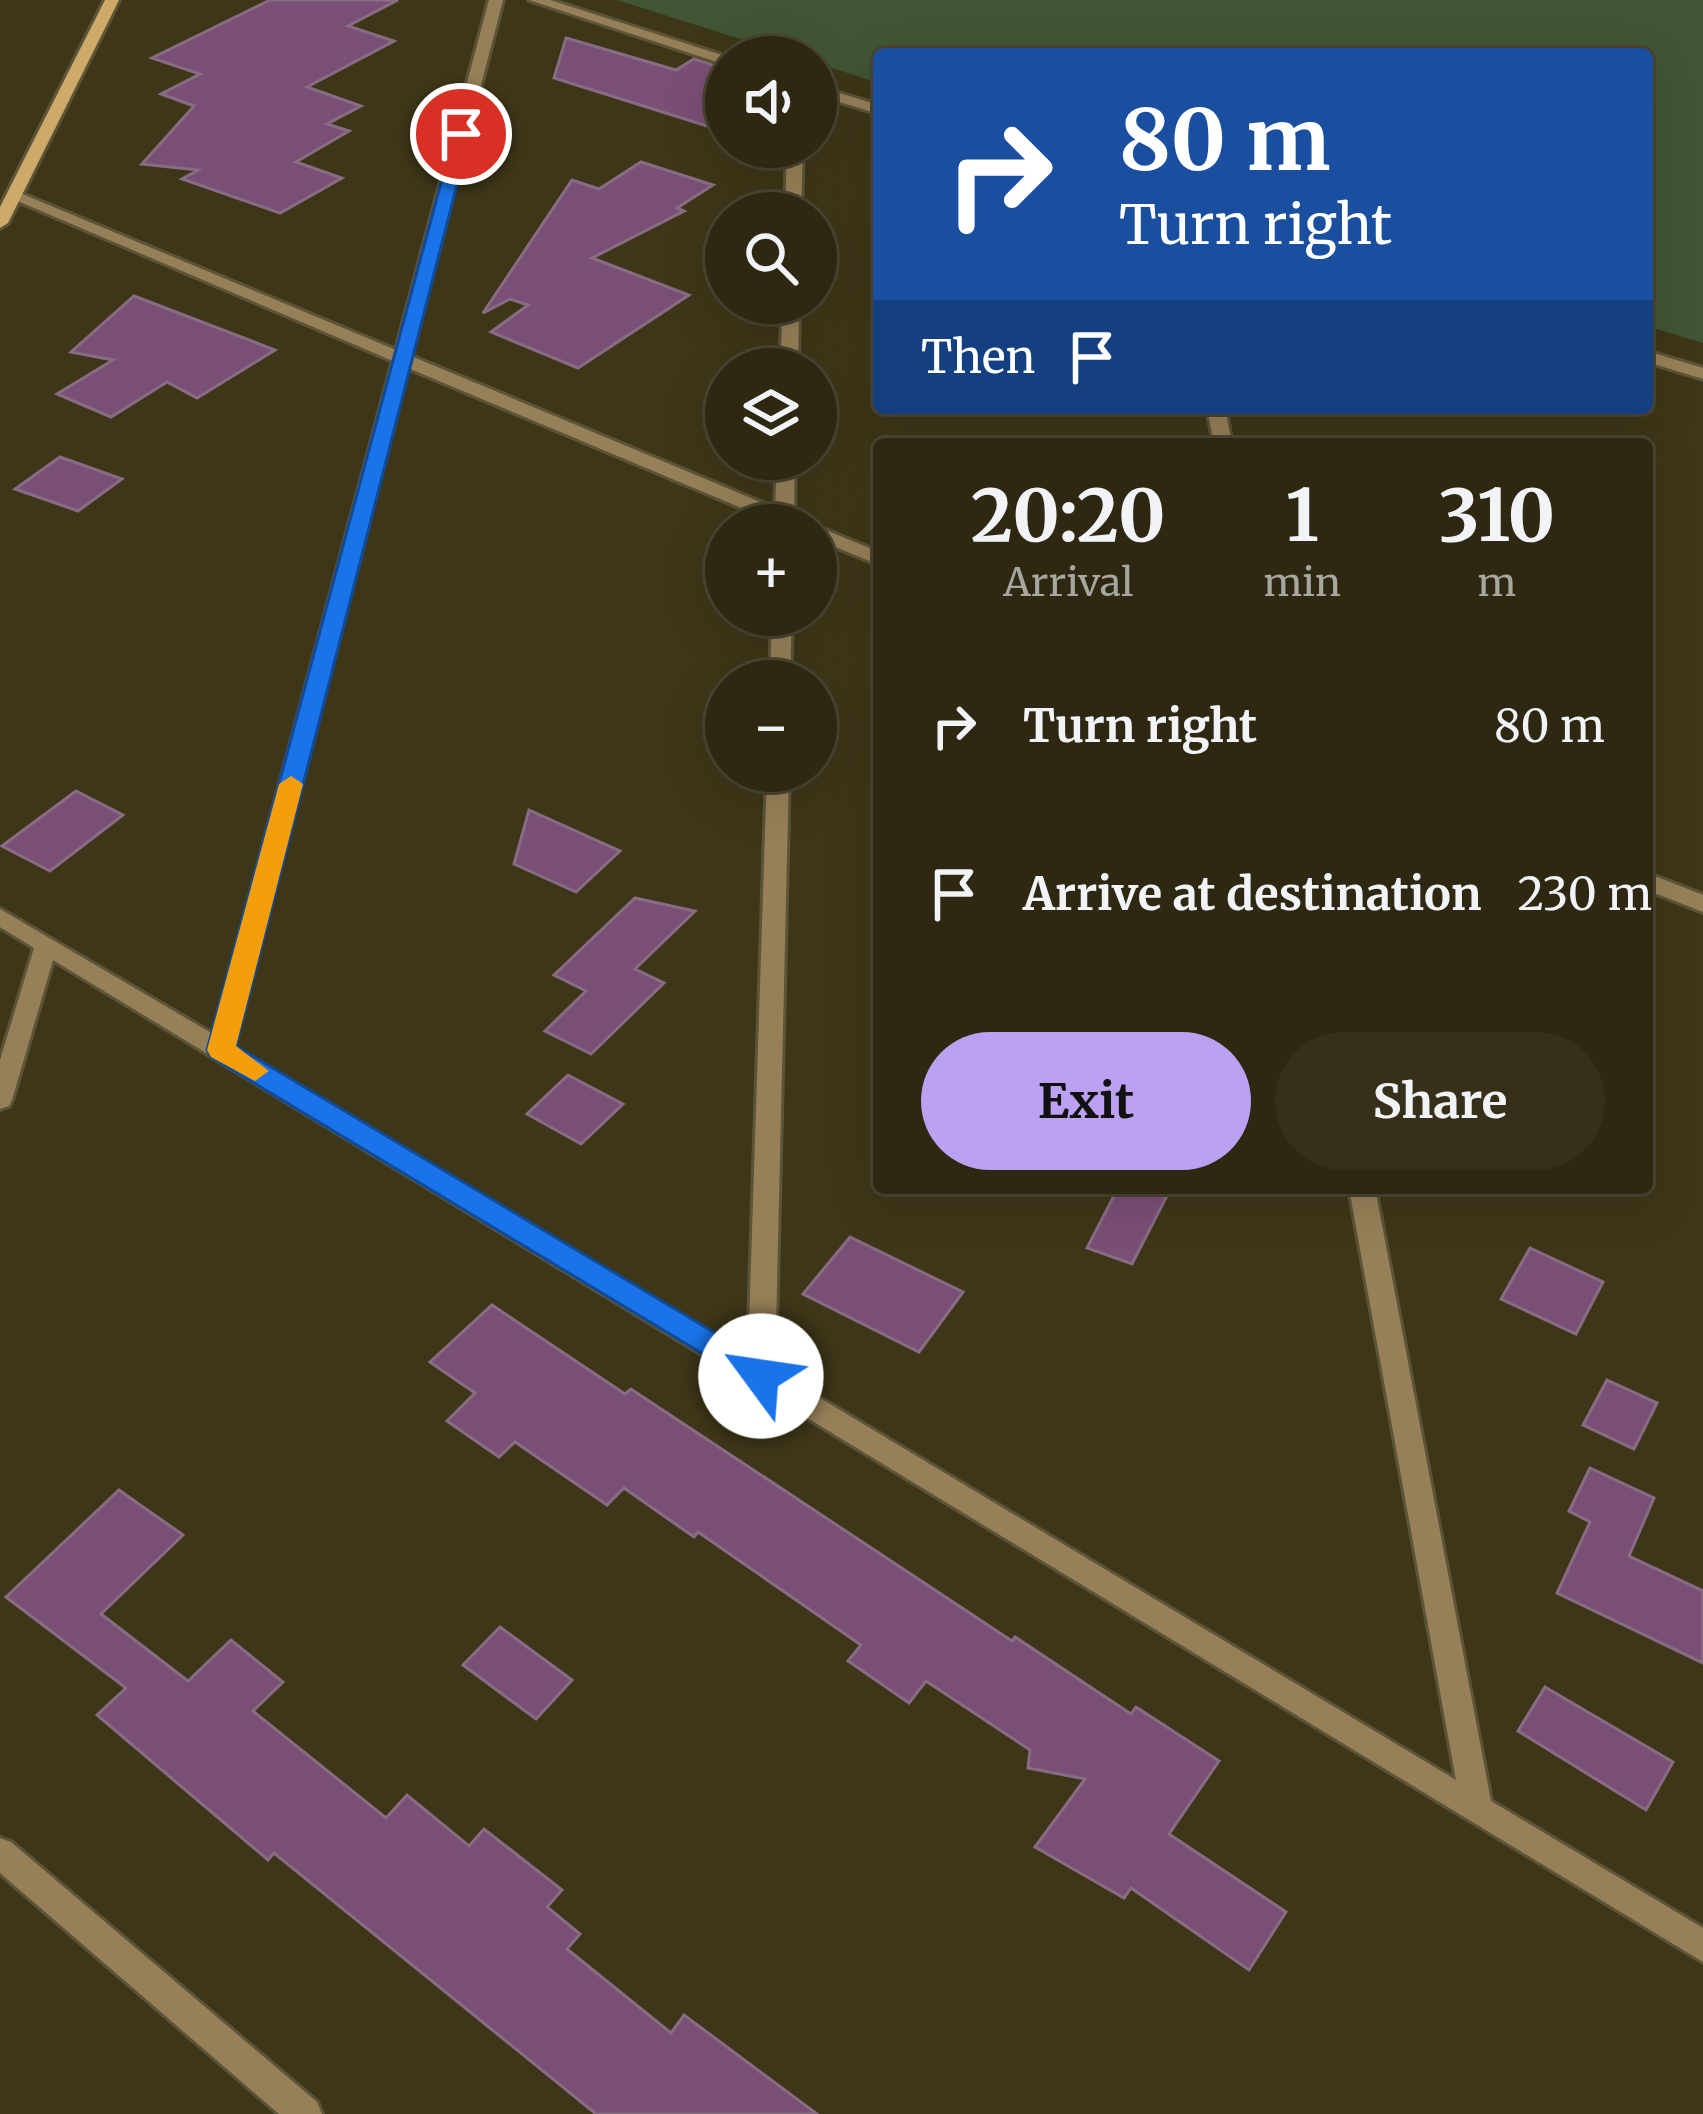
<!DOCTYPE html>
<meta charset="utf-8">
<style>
body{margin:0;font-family:Merriweather,serif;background:#36301b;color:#f1f3f6;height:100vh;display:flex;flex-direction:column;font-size:45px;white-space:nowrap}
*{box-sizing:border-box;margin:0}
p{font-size:39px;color:#a7a69f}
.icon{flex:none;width:66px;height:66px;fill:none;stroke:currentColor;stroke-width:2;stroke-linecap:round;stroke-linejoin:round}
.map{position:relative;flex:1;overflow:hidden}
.drawer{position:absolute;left:873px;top:438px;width:780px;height:756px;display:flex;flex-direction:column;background:#2e2812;border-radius:12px;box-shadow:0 12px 48px #0002,0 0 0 3px #494432}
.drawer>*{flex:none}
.hud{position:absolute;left:873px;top:48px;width:780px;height:366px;border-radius:12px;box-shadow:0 12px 48px #0002,0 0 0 3px #494432;background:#1a4fa0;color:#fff;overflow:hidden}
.controls{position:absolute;left:705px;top:36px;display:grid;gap:24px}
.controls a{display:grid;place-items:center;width:132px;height:132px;border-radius:50%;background:#2e2812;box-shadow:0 12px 48px #0002,0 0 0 3px #494432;font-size:60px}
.pin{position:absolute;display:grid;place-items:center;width:102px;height:102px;color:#fff;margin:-51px;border:6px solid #fff;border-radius:50%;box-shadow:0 3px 12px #0007}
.me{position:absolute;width:132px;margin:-66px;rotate:301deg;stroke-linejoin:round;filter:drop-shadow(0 0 9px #0008)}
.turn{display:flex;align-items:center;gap:42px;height:252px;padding:0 48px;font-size:54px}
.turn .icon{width:156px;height:156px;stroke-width:2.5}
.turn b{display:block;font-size:84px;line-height:102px}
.then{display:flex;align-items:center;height:114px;padding:0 48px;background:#0003;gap:24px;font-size:45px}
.eta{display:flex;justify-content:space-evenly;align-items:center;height:204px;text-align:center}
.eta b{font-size:72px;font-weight:700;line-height:84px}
.primary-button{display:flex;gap:24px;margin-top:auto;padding:24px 48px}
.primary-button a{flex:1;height:138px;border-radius:72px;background:#bca0f2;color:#111;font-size:48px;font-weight:700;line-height:138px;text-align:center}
.primary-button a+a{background:#36301b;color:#f1f3f6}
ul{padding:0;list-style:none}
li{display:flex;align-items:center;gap:36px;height:168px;padding:0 48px}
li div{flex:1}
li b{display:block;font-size:45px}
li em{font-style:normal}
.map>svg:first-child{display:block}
</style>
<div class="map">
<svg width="1703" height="2114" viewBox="0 0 1703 2114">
<rect width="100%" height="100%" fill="#3e3618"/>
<path fill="#415635" d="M617,0H1703V343L1647,326V54H879V83L816,63V57H797Z"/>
<g fill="#7a4f75" stroke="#876c83" stroke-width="3">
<path d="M270,0H398L348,26L394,41L307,87L361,106L327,124L349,131L296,162L342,178L280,213L182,179L198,170L142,164L194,106L161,94L200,74L152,58Z"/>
<path d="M566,38L676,70L694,59L726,69V132L554,78Z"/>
<path d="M641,162L713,185L677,208L684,211L592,258L689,295L578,368L491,332L528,305L510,299L483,313L572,180L599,189Z"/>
<path d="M134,296L275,350L197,398L167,382L111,417L57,394L113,360L71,352Z"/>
<path d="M60,457L122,479L78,511L15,489Z"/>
<path d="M76,791L123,815L50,871L2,846Z"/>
<path d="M529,810L620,851L576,892L514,864Z"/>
<path d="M635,898L695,911L635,969L664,983L591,1054L545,1031L586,991L554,975Z"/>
<path d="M568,1075L623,1104L581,1144L527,1114Z"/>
<path d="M1118,1188H1171L1132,1264L1087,1248Z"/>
<path d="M850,1237L963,1292L919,1352L803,1294Z"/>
<path d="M1530,1248L1603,1282L1576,1334L1501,1299Z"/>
<path d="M492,1305L625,1394L631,1389L1012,1641L1015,1637L1131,1714L1136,1707L1219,1761L1169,1834L1286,1912L1249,1970L1131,1888L1124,1898L1035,1847L1085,1779L1028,1768L1030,1750L926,1681L909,1703L848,1661L861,1645L698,1532L694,1537L624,1488L607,1505L515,1442L499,1457L447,1421L475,1393L430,1362Z"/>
<path d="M1607,1380L1657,1403L1634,1449L1583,1425Z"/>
<path d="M1590,1468L1654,1498L1629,1556L1703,1591V1663L1557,1593L1590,1522L1569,1511Z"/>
<path d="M119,1490L183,1535L101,1614L188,1681L231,1640L283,1682L253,1711L386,1818L407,1795L469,1846L484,1829L562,1890L547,1907L580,1934L567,1949L671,2033L684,2015L817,2114H596L274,1853L268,1860L97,1715L126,1688L6,1597Z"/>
<path d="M500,1627L572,1680L536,1719L463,1665Z"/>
<path d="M1545,1687L1673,1762L1646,1810L1518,1731Z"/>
</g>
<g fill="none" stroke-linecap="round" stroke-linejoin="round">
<defs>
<g id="street">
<path d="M489,0H503L411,356L775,508L777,459H795L794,516L808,525H775V522L408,368L234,1047L748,1355L767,771H789L775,1371L1456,1780L1349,1188H1375L1491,1801L1703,1928V1962L53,960L12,1100L9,1106L0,1109V1060L34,948L0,927V909L213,1034L393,361L6,196L20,193L396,350Z"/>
<path d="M529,0H550L728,57L726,65Z"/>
<path d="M816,86L879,105V114L816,95Z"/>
<path d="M787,147H803L801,213H785Z"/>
<path d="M783,303H799L798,369H780Z"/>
<path d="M1647,351L1703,368V379L1647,362Z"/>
<path d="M1207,408H1225L1232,444H1214Z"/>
<path d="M816,526L879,552V565L816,539Z"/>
<path d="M772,615H792L790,681H770Z"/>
<path d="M1647,873L1703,895V912L1647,890Z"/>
<path d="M0,1838L11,1842L317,2102L322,2114H279L0,1873Z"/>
</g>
<path id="secondary" d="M105,0H119L8,223L0,228V207Z"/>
</defs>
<use href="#street" stroke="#5b5438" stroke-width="6"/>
<use href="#secondary" stroke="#5b5438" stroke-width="6"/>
<use href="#street" fill="#978058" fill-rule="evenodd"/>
<use href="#secondary" fill="#ceaa68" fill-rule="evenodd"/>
</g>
<path fill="#1a73e8" stroke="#114b97" stroke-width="3" d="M455,131L470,134L236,1046L772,1367L776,1376L772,1385L761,1389L211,1057L207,1050Z"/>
<path fill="#f59e0b" d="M291,776L303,784L236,1046L269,1071L255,1081L211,1057L207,1050L279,784Z"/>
</svg>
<div class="controls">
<a><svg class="icon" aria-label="sound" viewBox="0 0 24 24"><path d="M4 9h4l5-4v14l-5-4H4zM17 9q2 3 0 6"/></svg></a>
<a><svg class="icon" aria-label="search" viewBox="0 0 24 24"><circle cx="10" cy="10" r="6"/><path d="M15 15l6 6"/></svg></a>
<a><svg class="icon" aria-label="layers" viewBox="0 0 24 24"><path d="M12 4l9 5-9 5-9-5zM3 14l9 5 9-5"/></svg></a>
<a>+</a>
<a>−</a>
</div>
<div class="pin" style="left:461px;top:134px;background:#d93025"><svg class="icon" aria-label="arrive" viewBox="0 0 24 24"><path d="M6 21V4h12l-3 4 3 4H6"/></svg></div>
<svg class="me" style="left:761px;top:1376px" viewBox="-20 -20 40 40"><circle r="19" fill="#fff"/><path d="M0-13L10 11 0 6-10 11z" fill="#1a73e8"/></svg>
<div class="hud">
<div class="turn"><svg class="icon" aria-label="right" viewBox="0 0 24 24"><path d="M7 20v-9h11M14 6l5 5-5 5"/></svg><div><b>80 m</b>Turn right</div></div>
<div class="then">Then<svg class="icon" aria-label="arrive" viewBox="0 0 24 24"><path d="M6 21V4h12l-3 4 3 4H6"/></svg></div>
</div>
<section class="drawer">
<div class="eta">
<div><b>20:20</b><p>Arrival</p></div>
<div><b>1</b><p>min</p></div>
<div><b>310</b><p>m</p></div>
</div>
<ul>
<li><svg class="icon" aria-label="right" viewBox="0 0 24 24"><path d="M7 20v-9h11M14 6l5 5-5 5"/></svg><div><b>Turn right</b></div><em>80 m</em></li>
<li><svg class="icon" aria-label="arrive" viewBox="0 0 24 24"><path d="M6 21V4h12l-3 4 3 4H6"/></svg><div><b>Arrive at destination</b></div><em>230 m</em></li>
</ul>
<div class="primary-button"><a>Exit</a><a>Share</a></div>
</section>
</div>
